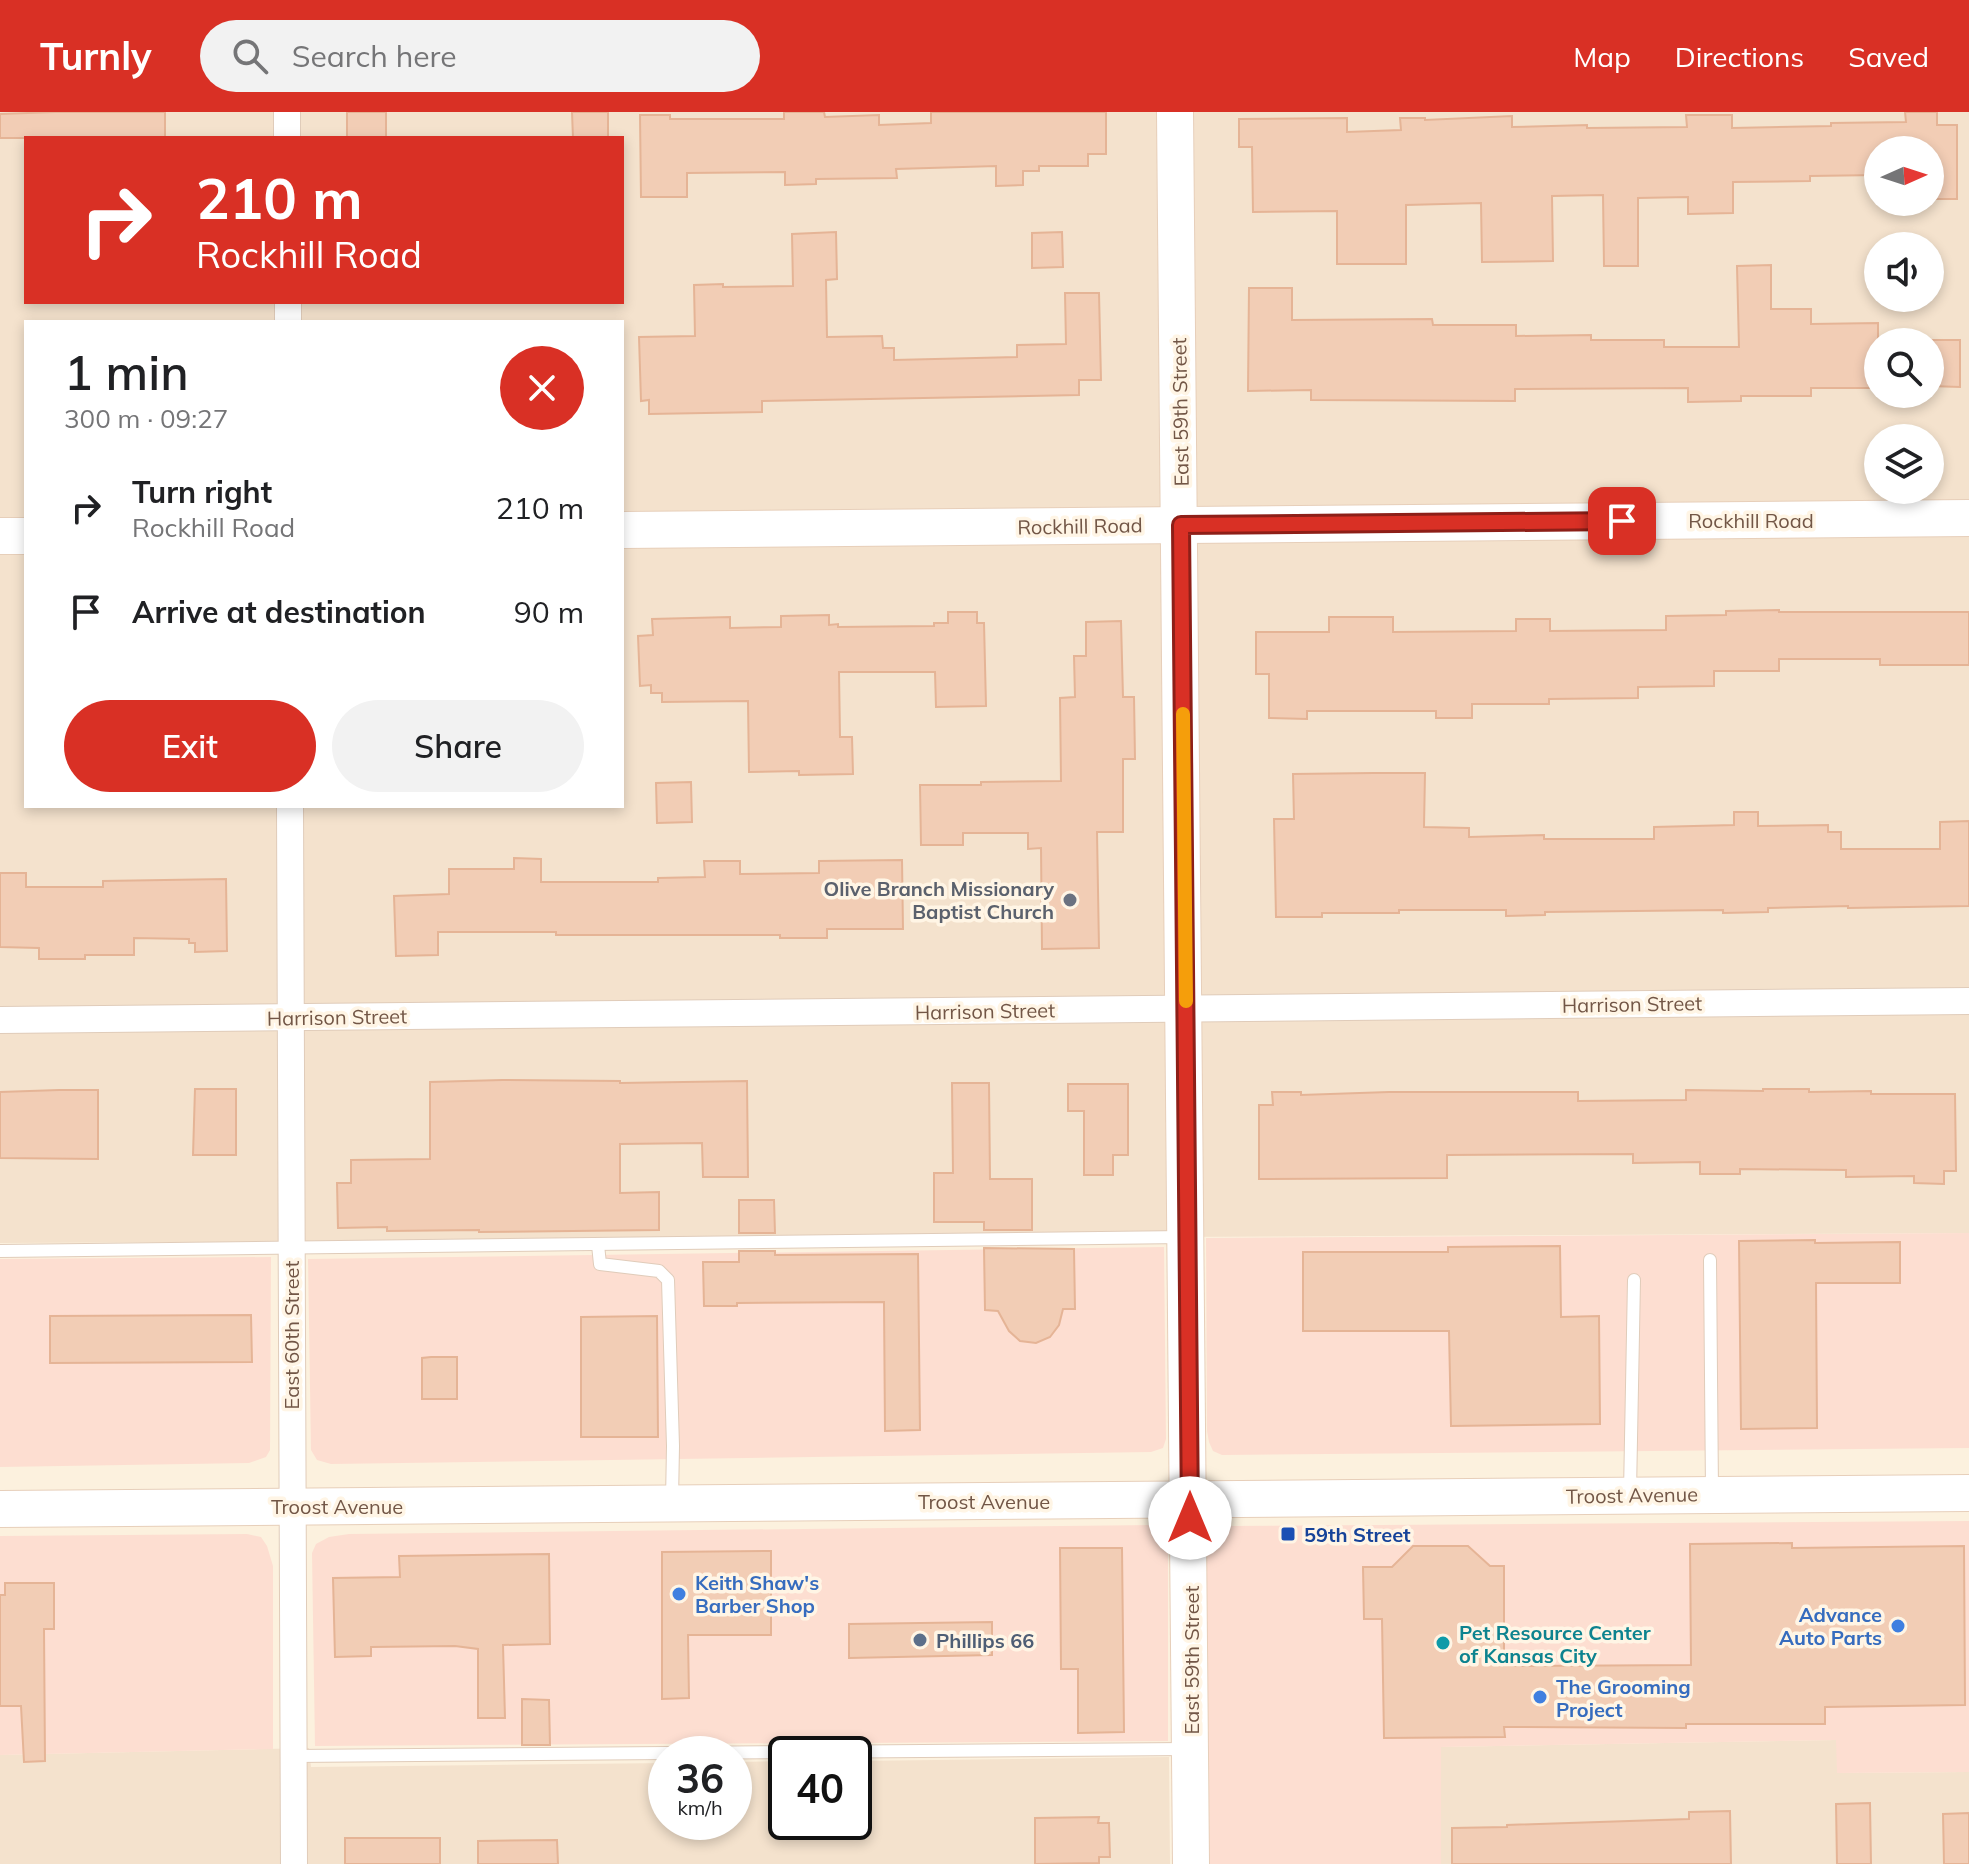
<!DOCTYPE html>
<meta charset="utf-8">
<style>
body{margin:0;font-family:Mulish,sans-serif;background:#f2f2f2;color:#202124;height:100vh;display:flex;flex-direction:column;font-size:30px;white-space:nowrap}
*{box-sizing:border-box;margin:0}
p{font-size:26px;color:#757577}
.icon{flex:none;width:44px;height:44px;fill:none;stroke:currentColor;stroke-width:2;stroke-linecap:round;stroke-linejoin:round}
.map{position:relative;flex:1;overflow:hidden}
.sheet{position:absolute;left:24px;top:208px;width:600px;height:488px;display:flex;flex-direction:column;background:#fff;border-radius:0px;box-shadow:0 4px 12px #0003}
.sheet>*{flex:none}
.top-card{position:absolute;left:24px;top:24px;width:600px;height:168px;border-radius:0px;box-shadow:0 4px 12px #0003;background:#d93025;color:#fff;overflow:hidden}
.needle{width:52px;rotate:87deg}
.fabs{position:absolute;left:1864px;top:24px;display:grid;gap:16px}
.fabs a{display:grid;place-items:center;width:80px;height:80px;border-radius:50%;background:#fff;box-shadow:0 4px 12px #0003;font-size:40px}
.speed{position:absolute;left:648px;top:1624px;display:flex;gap:16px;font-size:40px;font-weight:700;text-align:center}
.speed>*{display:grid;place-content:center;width:104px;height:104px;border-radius:50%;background:#fff;box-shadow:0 4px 12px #0003;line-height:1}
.speed small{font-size:20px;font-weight:400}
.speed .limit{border:4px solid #111;border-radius:12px;background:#fff;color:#111}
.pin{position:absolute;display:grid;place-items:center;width:68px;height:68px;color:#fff;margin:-34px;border-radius:16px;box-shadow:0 4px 12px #0006}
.me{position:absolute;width:88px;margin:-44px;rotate:0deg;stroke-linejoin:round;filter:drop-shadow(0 0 6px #0008)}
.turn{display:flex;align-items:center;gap:28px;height:168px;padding:0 40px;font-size:36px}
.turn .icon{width:104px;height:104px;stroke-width:2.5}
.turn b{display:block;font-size:56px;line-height:68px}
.round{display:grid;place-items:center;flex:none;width:84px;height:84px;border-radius:42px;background:#f2f2f2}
.overview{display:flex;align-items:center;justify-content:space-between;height:136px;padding:0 40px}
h1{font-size:48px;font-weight:600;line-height:60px}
.primary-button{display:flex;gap:16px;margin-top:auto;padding:16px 40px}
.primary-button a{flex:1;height:92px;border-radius:48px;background:#d93025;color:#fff;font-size:32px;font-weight:600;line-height:92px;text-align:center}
.primary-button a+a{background:#f2f2f2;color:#202124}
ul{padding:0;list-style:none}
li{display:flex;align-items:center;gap:24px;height:104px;padding:0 40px}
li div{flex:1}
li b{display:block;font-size:30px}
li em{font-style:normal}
header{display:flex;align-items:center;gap:48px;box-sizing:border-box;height:112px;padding:0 40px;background:#d93025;color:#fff}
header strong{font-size:38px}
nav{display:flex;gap:44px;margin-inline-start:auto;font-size:28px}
.search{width:560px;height:72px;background:#f2f2f2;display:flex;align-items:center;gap:20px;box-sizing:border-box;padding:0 28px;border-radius:44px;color:#757577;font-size:30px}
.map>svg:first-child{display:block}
</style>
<header>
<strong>Turnly</strong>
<div class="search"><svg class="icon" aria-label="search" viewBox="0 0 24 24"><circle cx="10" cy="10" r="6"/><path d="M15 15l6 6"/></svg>Search here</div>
<nav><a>Map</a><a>Directions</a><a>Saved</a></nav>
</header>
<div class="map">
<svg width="1969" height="1752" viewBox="0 0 1969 1752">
<rect width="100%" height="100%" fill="#fcf1de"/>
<g fill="#f4e2cd" fill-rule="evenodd">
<path d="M0,0H1969V1121L0,1131ZM26,26H622V190H26ZM1878,38H1930V90H1878ZM1878,134H1930V186H1878ZM26,210H622V694H26ZM1878,230H1930V282H1878ZM1878,326H1930V378H1878Z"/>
<path d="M1837,1628L1838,1661L1969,1660V1752H1441L1440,1635Z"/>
<path d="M309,1636L311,1655L666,1651V1710H734V1650L786,1649V1710H854V1649L1169,1645L1170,1752H0V1643Z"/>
</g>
<g fill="#fdded1">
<path d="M1969,1121V1336L1222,1343L1213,1339L1209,1330L1207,1319L1206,1126Z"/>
<path d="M1164,1135L1166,1327L1163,1336L1151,1340L331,1352L317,1348L311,1338L308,1147Z"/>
<path d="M271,1145L270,1338L266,1345L249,1351L0,1355V1147Z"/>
<path d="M1969,1409V1660L1837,1661L1836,1628L1441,1635V1752H1208L1206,1431L1211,1419L1220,1414Z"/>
<path d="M1154,1413L1162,1419L1168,1431V1629L315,1634L312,1441L316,1432L329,1425L349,1422Z"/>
<path d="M247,1422L261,1425L267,1434L273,1454V1637L0,1643V1424Z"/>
</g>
<g fill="#f2cdb5" stroke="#e5b496" stroke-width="2">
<path d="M55,0H165V26H0V2Z"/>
<rect x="347" y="0" width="39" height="26"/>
<path d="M572,0H608V26H573Z"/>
<path d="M784,0H824L825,5L879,3V13L931,11V0H1106V42H1088V54H1039V59H1023V73L996,74V54L896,57L897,66L816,67V72L785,73V60L687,61V85H641L640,3H670V7H784Z"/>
<path d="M1905,0H1937V13H1957V87H1930V38H1878V63L1810,64V69L1733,70V101L1688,102V85L1638,86V154H1604L1603,83L1552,84L1553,149L1482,150L1481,91L1406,93V152H1337V99L1253,100L1252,35H1239V7L1347,6V20L1401,18L1400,6H1425V8L1512,4V15L1587,13V16L1687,15L1686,3H1732V16L1831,14V11L1906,10Z"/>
<path d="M836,120L837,167L826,168L827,225L882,224L883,236H894V248L1017,245V233L1066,232L1065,181H1099L1101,268H1079V283L762,289V300L649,302V288L641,289L639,225L695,224L694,173L723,172V175L793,174L792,122Z"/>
<path d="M1062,120L1063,155L1032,156V121Z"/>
<path d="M1771,153V197H1811V212L1878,211V256H1872L1873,276H1811V284H1741V289L1688,290V276L1515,277V289L1311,288V278L1248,279L1249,176H1292V208L1432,207L1433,213H1516V224L1591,223V228H1664V235H1739L1737,154Z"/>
<path d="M1930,228H1960V275L1930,274Z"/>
<path d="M1779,498V500H1969V553H1880V547H1779V559H1714V574L1638,575V586L1549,587V592H1472V606H1436V599H1307V607L1269,606V562H1256V520H1329V505H1393V520L1516,519V507H1550V519L1666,518V504L1726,503V499Z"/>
<path d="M948,500H977V511H984L986,594L936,595L935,560H839L840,625H852L853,662L799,663V659L749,660L748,589L662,590V581H651V573L640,574L638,524L653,523L652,507L730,505V516L781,515V504L829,503V513L838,512V515L934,514V511H948Z"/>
<path d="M1121,509L1123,585H1134L1135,647H1123V720H1097L1099,836L1042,837L1041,736L1028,737V721H963V733H921L920,673H981V670L1061,669L1060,586L1075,585L1074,544H1086V510Z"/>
<path d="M1373,661H1425L1424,715L1469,716V725L1544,723V727H1654V715L1734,713V700H1758V714L1828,713V720H1841V737H1940V710L1969,709V794L1848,796V794L1768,796V800L1723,801V798L1545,800V803L1506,804V798H1399V801H1322V805H1276L1274,707H1294L1293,662Z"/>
<path d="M691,670L692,710L657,711L656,671Z"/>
<path d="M514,746L541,747V770H658V766L705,765L704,749H740V762L819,761V749L902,748L903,817H827V826H780V823H556V820H438V843L396,844L394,784L449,782V757H514Z"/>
<path d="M0,761H26V775H103V769L226,767L227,839L195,840V831H189V827L134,826V843H85V847H39V836L0,835Z"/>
<path d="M502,968L620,969V971L747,969L748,1065H703L702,1031L620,1032V1081L659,1080V1118L479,1120V1118L387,1119V1115L338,1116L337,1071H351V1048L430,1047V970Z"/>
<path d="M952,971H989L990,1067H1032V1118H984V1110H934V1061H953Z"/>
<path d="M1068,972H1128V1043H1113V1063H1084V999H1068Z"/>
<path d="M195,977H236V1043H193Z"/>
<path d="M1763,977H1809V980L1871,979V982H1955L1956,1059H1944V1072L1914,1071V1064L1846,1065V1058L1740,1057V1062H1700V1050L1633,1051V1042L1447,1043V1066L1259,1067V993H1273L1272,980H1301V983L1389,980H1578V989L1686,988V978L1763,979Z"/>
<path d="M59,978H98V1047L0,1046V980Z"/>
<path d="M739,1088H774L775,1121H739Z"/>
<path d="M1815,1128V1131L1900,1130V1171H1816L1817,1316L1741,1317L1739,1129Z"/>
<path d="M1560,1134L1561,1205L1599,1204L1600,1312L1451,1314L1449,1219H1303V1140H1448V1135Z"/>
<path d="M984,1136L1074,1137L1075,1197H1063L1059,1213L1050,1225L1036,1231L1020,1229L1009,1219L998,1199L985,1198Z"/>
<path d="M739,1139H775V1143L918,1142L920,1318L885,1319L884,1190L737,1191V1194H704L703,1150H739Z"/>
<path d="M251,1203L252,1250L50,1251V1204Z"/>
<path d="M657,1204L658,1325H581V1205Z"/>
<path d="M431,1245H457V1287H422V1246Z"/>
<path d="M1792,1431V1436L1964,1434L1965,1593L1825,1595V1612H1686V1616L1504,1615L1505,1625L1384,1626L1382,1507H1364L1363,1455H1392L1413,1434H1468L1490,1454H1504V1554L1691,1553L1690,1432Z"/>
<path d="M1060,1436H1122L1124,1620L1078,1621V1557H1061Z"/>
<path d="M771,1439V1523H688L689,1586L662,1587V1440Z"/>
<path d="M549,1442L550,1532L503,1533L505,1606H478V1537L455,1534L371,1535V1544L335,1545L333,1466L400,1465L399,1444Z"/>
<path d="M5,1471H54V1517H44L45,1649L24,1650L21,1594H0V1483H5Z"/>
<path d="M992,1510V1543L849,1546V1512Z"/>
<path d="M522,1587L549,1588L550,1633H522Z"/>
<path d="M1870,1691L1871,1752H1837L1836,1692Z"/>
<path d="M1730,1699L1731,1752H1452V1716L1507,1715V1713L1689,1707V1700Z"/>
<path d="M1969,1701V1752H1944L1943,1702Z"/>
<path d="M1099,1705L1098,1711H1109L1110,1745H1099V1751L1035,1752V1706Z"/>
<rect x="345" y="1726" width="95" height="26"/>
<path d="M557,1728L558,1752H478V1729Z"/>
</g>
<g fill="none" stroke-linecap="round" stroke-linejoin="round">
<defs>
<g id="lane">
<path d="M598,1133L600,1152L659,1159L668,1168L673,1334L672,1388"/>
<path d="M0,1139L1185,1125"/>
<path d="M1710,1148L1712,1380"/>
<path d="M1630,1380L1634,1168"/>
<path d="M293,1644L1188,1637"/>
</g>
<g id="street">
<path d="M287,0V26"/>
<path d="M288,190V210"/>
<path d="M290,694L294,1752"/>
<path d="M0,908L1969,889"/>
</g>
<g id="secondary">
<path d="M1175,0C1184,584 1189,1168 1191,1752"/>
<path d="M622,418L1969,406"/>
<path d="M0,424H26"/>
<path d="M0,1397L1969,1381"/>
</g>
</defs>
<use href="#lane" stroke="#e0ccba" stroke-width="14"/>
<use href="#street" stroke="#e0ccba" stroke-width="28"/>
<use href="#secondary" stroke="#e7cfba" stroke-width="38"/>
<use href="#lane" stroke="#fff" stroke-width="12"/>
<use href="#street" stroke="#fff" stroke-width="26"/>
<use href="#secondary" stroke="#fff" stroke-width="36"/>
</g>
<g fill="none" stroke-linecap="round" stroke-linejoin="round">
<defs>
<path id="route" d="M1190,1406L1181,413L1622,409"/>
</defs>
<use href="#route" stroke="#8d1f18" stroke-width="20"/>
<use href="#route" stroke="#d93025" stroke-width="14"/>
<path stroke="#f59e0b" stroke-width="14" d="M1183,602L1186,889"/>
</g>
<circle fill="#6b7280" stroke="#fff5e5" stroke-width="3" cx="1070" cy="788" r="8"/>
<rect fill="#1a4fb4" stroke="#fff5e5" stroke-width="3" x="1280" y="1414" width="16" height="16" rx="4"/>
<g fill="#3f7fe0" stroke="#fff5e5" stroke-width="3">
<circle cx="679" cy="1482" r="8"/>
<circle cx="1898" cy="1514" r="8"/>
<circle cx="1540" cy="1585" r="8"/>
</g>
<circle fill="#5c6f8a" stroke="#fff5e5" stroke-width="3" cx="920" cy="1528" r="8"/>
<circle fill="#0f9aa8" stroke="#fff5e5" stroke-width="3" cx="1443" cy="1531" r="8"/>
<g text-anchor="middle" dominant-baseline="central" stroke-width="7" stroke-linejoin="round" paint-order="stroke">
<g font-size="20" fill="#725646" stroke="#fff5e5">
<text transform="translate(1180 300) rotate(-91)">East 59th Street</text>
<text x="1751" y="408">Rockhill Road</text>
<text transform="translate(1080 414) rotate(-1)">Rockhill Road</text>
<text transform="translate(1632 892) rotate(-1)">Harrison Street</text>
<text transform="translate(985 899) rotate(-1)">Harrison Street</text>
<text transform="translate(337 905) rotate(-1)">Harrison Street</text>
<text transform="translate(291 1223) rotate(-90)">East 60th Street</text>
<text transform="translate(1632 1383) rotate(-1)">Troost Avenue</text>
<text x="984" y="1389">Troost Avenue</text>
<text x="337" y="1394">Troost Avenue</text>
<text transform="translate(1191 1548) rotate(-90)">East 59th Street</text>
</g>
<g font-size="20" font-weight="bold" fill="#5b616d" stroke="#fff5e5" text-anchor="end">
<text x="1054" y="776">Olive Branch Missionary<tspan x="1054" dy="23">Baptist Church</tspan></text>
</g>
<g font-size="20" font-weight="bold" fill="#164399" stroke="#fff5e5" text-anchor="start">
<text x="1304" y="1422">59th Street</text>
</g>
<g font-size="20" font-weight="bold" fill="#366cbe" stroke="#fff5e5" text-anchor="start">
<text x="695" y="1470">Keith Shaw's<tspan x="695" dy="23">Barber Shop</tspan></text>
<text x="1882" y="1502" text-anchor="end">Advance<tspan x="1882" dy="23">Auto Parts</tspan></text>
<text x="1556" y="1574">The Grooming<tspan x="1556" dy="23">Project</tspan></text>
</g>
<g font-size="20" font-weight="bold" fill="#0d838f" stroke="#fff5e5" text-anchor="start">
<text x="1459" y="1520">Pet Resource Center<tspan x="1459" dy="23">of Kansas City</tspan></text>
</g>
<g font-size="20" font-weight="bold" fill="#4e5e75" stroke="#fff5e5" text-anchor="start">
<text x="936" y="1528">Phillips 66</text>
</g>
</g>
</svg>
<div class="fabs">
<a><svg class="needle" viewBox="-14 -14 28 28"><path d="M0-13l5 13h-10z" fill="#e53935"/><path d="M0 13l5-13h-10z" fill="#757577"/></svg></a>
<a><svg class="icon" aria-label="sound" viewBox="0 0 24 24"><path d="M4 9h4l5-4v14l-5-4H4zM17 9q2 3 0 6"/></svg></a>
<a><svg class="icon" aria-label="search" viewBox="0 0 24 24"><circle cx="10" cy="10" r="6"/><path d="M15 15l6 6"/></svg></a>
<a><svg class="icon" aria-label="layers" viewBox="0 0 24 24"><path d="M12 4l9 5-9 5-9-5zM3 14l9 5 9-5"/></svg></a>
</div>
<div class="speed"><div>36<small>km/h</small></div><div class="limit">40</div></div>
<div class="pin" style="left:1622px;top:409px;background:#d93025"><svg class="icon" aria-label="arrive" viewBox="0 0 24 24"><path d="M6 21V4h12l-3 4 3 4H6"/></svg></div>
<svg class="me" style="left:1190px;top:1406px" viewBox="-20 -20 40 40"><circle r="19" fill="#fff"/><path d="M0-13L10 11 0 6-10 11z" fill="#d93025"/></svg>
<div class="top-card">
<div class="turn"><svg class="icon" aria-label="right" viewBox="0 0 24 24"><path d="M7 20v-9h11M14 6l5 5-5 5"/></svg><div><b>210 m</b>Rockhill Road</div></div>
</div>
<section class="sheet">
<div class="overview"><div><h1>1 min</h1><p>300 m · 09:27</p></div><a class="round" style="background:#d93025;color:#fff"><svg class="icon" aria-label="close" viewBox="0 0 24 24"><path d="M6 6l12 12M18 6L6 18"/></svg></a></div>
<ul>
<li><svg class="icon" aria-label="right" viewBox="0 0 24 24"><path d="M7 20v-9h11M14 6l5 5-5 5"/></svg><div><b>Turn right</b><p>Rockhill Road</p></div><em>210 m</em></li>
<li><svg class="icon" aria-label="arrive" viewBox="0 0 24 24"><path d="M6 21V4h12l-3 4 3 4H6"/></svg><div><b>Arrive at destination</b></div><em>90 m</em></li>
</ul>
<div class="primary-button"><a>Exit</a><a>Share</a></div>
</section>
</div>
